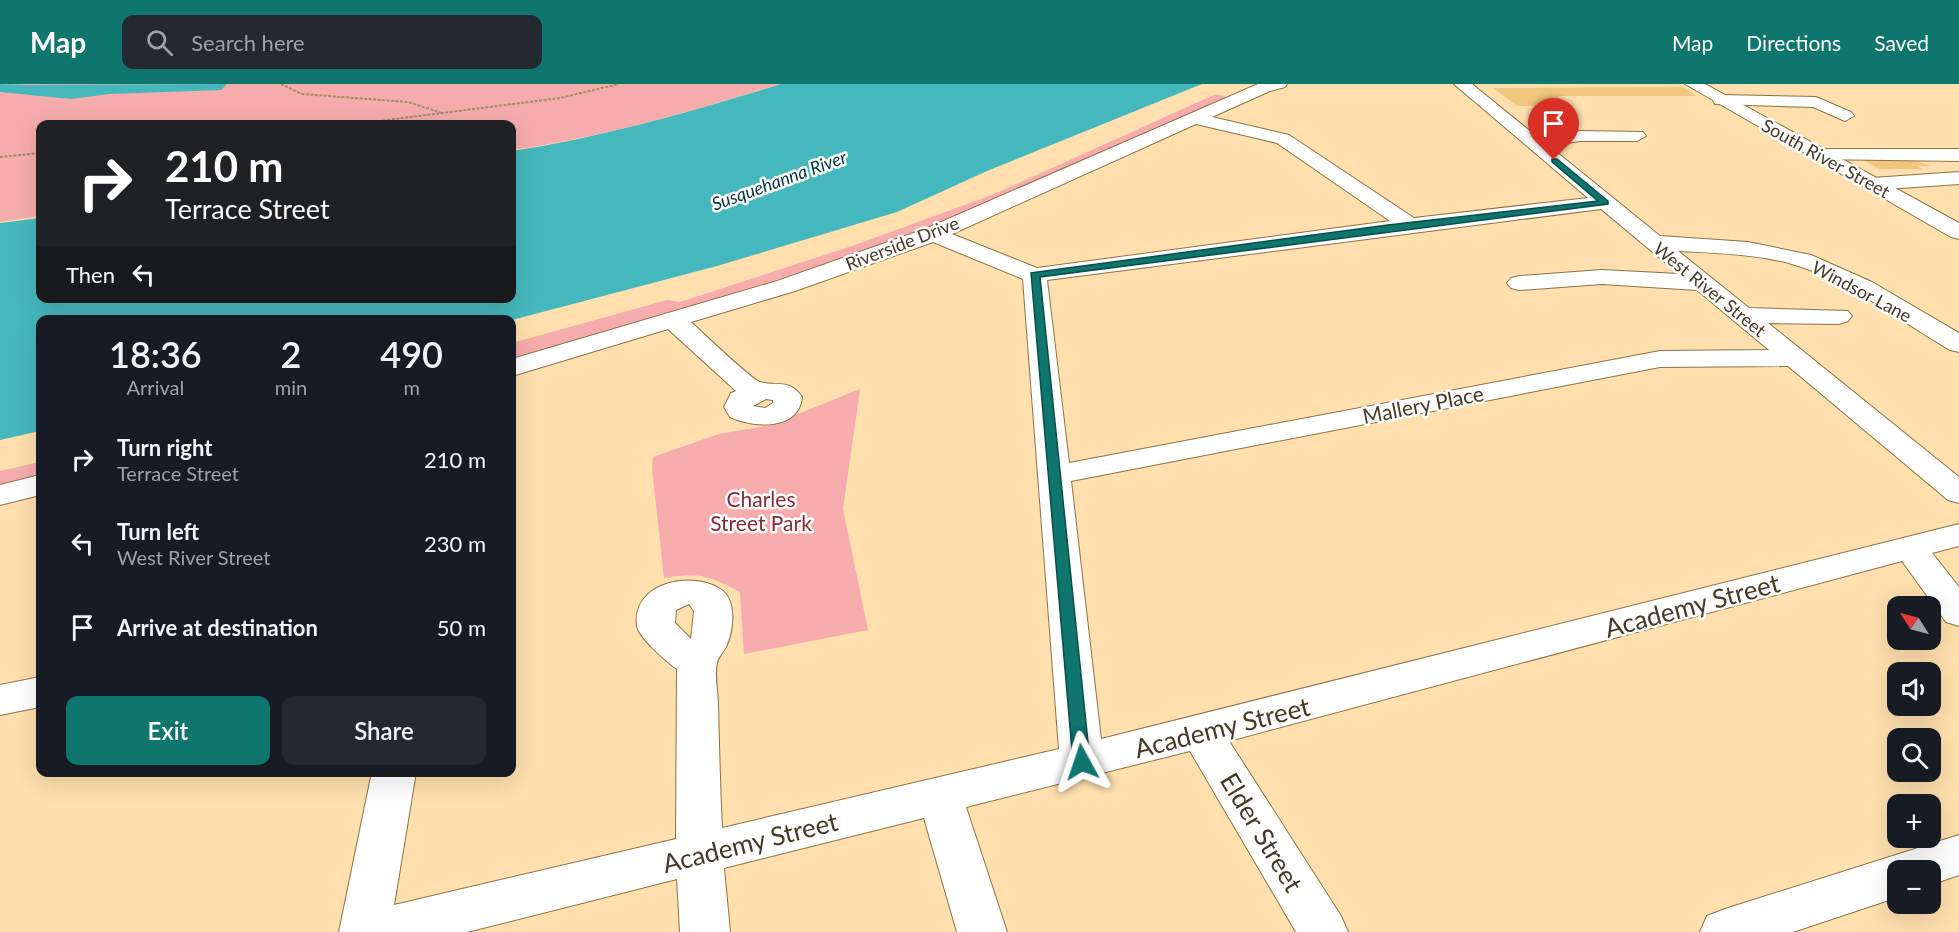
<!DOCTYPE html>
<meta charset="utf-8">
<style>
body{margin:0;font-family:Lato,sans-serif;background:#242831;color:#f1f3f6;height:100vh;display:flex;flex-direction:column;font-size:22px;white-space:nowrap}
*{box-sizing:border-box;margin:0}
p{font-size:20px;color:#9ea1a6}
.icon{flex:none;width:33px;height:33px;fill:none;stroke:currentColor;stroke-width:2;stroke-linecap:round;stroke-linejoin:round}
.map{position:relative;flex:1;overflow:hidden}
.drawer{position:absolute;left:36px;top:231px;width:480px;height:462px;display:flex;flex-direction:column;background:#171b24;border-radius:12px;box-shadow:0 6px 24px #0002}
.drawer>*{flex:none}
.hud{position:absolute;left:36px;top:36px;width:480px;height:183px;border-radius:12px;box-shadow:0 6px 24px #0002;background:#202124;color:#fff;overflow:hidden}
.needle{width:39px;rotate:306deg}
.controls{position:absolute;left:1887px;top:512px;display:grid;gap:12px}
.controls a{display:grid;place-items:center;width:54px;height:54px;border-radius:12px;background:#171b24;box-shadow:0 6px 24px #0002;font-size:30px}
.pin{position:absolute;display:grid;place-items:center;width:51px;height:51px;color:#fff;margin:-62px -26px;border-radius:50% 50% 50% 0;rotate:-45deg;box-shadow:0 0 6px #0007}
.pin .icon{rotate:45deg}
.me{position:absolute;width:66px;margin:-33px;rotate:355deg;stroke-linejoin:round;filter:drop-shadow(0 0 4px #0008)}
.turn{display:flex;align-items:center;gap:21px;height:126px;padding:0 30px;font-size:27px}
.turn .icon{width:78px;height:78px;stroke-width:2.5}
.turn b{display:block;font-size:42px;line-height:51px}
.then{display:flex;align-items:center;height:57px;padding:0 30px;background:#0003;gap:12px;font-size:22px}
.eta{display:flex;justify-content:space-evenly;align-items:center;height:102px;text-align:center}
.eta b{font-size:36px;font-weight:600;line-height:42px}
.primary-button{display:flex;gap:12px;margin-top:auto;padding:12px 30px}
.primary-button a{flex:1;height:69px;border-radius:12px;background:#0f766e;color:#fff;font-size:24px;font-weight:600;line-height:69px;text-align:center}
.primary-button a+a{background:#242831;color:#f1f3f6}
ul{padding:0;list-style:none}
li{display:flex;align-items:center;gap:18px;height:84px;padding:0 30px}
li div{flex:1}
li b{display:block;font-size:22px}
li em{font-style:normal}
header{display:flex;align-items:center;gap:36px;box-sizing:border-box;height:84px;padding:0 30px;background:#0f766e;color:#fff}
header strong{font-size:28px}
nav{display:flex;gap:33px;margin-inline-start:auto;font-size:21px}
.search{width:420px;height:54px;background:#242831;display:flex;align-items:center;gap:15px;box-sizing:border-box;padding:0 21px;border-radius:12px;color:#9ea1a6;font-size:22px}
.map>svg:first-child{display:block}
</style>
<header>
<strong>Map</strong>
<div class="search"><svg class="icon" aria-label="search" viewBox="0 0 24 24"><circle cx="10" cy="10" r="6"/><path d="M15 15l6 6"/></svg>Search here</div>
<nav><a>Map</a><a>Directions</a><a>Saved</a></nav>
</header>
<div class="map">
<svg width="1959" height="848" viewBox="0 0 1959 848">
<rect width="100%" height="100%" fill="#fedfad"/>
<g fill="#f6acac">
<path d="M0,0H780C692,27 603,53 512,66V40H40V132L0,138Z"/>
<path d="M1216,10L1227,13C1151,46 1076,84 999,115C840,179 676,229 512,274V259L667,216L680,218L852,162L992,111Z"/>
<path d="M860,305L843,425L868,546L744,570L740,508C709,491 699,488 664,494L652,384L653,373L719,350L771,341Z"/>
<path d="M40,378V394L0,404V387Z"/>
</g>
<g fill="#45b8bd">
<path d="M0,0L28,1L227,0L221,6L109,10L71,15L0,8Z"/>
<path d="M781,0H1202L987,87L897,128L717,182L512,236H40V347L0,356V139L40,134V214H512V67C603,53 693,27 781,0Z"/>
</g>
<g fill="#f0c67f">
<path d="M1682,3L1697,12H1557L1570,22H1517L1493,4Z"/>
<path d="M1862,75L1913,76L1931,82H1917L1923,85H1879Z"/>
</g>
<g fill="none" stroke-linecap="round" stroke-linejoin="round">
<defs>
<g id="minor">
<path d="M1258,0H1287L1285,3L1270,7L1212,33L1289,51L1414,134L1588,114L1454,0H1472L1536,52H1560L1579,47L1643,48L1646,52L1637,57H1579L1549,62L1660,152L1748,158L1811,171L1872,198L1959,249V268L1950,266C1899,236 1850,197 1792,180C1756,170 1716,169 1678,167L1749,224L1848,227L1852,232L1848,237L1839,240L1768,239L1959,393V419L1948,416L1788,282L1660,283L1071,397L1101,655L1959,440V462L1932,469L1959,503V542L1946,538L1902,477L1229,657L1341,832L1348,848H1296L1190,667L966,723L1007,848H957L924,734L724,784L730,848H680L677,795L467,848H339L372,688H416L394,821L676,755L677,585C667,578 639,554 637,542C631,498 694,485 723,507C737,519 733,548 726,563C723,568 718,574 717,579C714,591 718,608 718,620C719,662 720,703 722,744L1059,665L1023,195L933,158L795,207L691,238C701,247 752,296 760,298C776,303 789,294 802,313C799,347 753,344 730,333L724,323L731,309L736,307L668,245L512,292V275L777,197L925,145ZM1196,40L1277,59L1390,137L1037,184L952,150ZM1601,125L1679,190L1602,186L1519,192L1511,194L1507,199L1511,204L1519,206L1602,200L1697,206L1769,266L1660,267L1069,379L1047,196ZM766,315L773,316V319L765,324L753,322ZM689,520L694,527L691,555L675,539L676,526Z"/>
<path d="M1721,11L1816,13L1851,28L1854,32L1845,37L1813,23L1715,20L1713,16Z"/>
<path d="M1821,65H1959V77L1814,75L1812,71Z"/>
<path d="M1959,88V100L1872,106L1865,104L1862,100L1865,96L1872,94Z"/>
<path d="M40,391V411L0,421V401Z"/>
<path d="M40,593V623L0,631V601Z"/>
<path d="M1959,751V791L1930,801V786H1898V813L1793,848H1700L1707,832L1725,825Z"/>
</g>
<path id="major" d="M1685,0H1705L1959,139V155L1951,153Z"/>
</defs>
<use href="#minor" stroke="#8d7142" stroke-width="2"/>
<use href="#major" stroke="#8d7142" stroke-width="2"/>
<g stroke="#a28d69" stroke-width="2" stroke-dasharray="3 1.5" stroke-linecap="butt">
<path d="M281,0L302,10L408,18L442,29"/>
<path d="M356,40L560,14L619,0"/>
<path d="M0,73L40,69"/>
</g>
<use href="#minor" fill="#fff" fill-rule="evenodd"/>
<use href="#major" fill="#fff" fill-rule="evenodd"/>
</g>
<path fill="#0f766e" stroke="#0a4d48" stroke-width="1.5" d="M1552,75H1557L1608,117V120L1040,193L1090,678L1088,683H1075L1073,678L1031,189L1388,141L1598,117L1552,78Z"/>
<g text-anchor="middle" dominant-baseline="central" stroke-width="5" stroke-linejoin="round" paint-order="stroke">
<g font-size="18" fill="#463a25" stroke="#fff">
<text transform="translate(1826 74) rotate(29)">South River Street</text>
<text transform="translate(902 159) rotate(-21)">Riverside Drive</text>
<text transform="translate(1710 205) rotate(39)">West River Street</text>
<text transform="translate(1862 207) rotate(28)">Windsor Lane</text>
</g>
<g font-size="18" font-style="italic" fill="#00373a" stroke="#fff">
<text transform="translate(779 96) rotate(-20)">Susquehanna River</text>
</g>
<g font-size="21" fill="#463a25" stroke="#fff">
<text transform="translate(1423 320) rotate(-11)">Mallery Place</text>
</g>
<g font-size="21" fill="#8a2831" stroke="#fff">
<text x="761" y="414">Charles<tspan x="761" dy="24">Street Park</tspan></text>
</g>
<g font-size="26" fill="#463a25" stroke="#fff">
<text transform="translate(1692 521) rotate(-15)">Academy Street</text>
<text transform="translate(1222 643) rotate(-14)">Academy Street</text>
<text transform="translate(1262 748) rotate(59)">Elder Street</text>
<text transform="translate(750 758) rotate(-14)">Academy Street</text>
</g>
</g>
</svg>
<div class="controls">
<a><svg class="needle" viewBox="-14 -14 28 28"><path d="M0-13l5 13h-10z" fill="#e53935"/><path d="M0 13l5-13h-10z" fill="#9ea1a6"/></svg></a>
<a><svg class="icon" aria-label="sound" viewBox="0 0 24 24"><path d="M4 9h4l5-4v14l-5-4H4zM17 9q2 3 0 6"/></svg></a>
<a><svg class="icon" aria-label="search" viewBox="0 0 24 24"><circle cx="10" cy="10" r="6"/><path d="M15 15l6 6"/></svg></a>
<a>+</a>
<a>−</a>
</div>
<div class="pin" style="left:1554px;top:76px;background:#d93025"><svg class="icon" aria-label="arrive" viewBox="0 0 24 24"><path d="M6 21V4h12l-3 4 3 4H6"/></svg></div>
<svg class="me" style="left:1082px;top:678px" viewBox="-20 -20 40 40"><path d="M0-17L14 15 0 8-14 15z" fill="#0f766e" stroke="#fff" stroke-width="4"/></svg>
<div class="hud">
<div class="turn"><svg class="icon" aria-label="right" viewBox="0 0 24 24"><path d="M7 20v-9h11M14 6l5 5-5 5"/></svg><div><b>210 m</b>Terrace Street</div></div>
<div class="then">Then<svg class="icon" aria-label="left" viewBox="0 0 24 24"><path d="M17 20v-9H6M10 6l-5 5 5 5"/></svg></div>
</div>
<section class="drawer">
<div class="eta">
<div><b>18:36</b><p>Arrival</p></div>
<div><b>2</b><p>min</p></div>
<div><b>490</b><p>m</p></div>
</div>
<ul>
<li><svg class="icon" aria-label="right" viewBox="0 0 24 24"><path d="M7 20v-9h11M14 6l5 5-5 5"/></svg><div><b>Turn right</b><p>Terrace Street</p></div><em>210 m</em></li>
<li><svg class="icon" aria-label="left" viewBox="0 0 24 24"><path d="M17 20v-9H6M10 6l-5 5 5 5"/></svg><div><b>Turn left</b><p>West River Street</p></div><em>230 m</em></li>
<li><svg class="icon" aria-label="arrive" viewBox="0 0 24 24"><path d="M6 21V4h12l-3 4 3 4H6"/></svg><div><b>Arrive at destination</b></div><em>50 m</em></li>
</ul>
<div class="primary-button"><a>Exit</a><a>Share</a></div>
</section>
</div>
